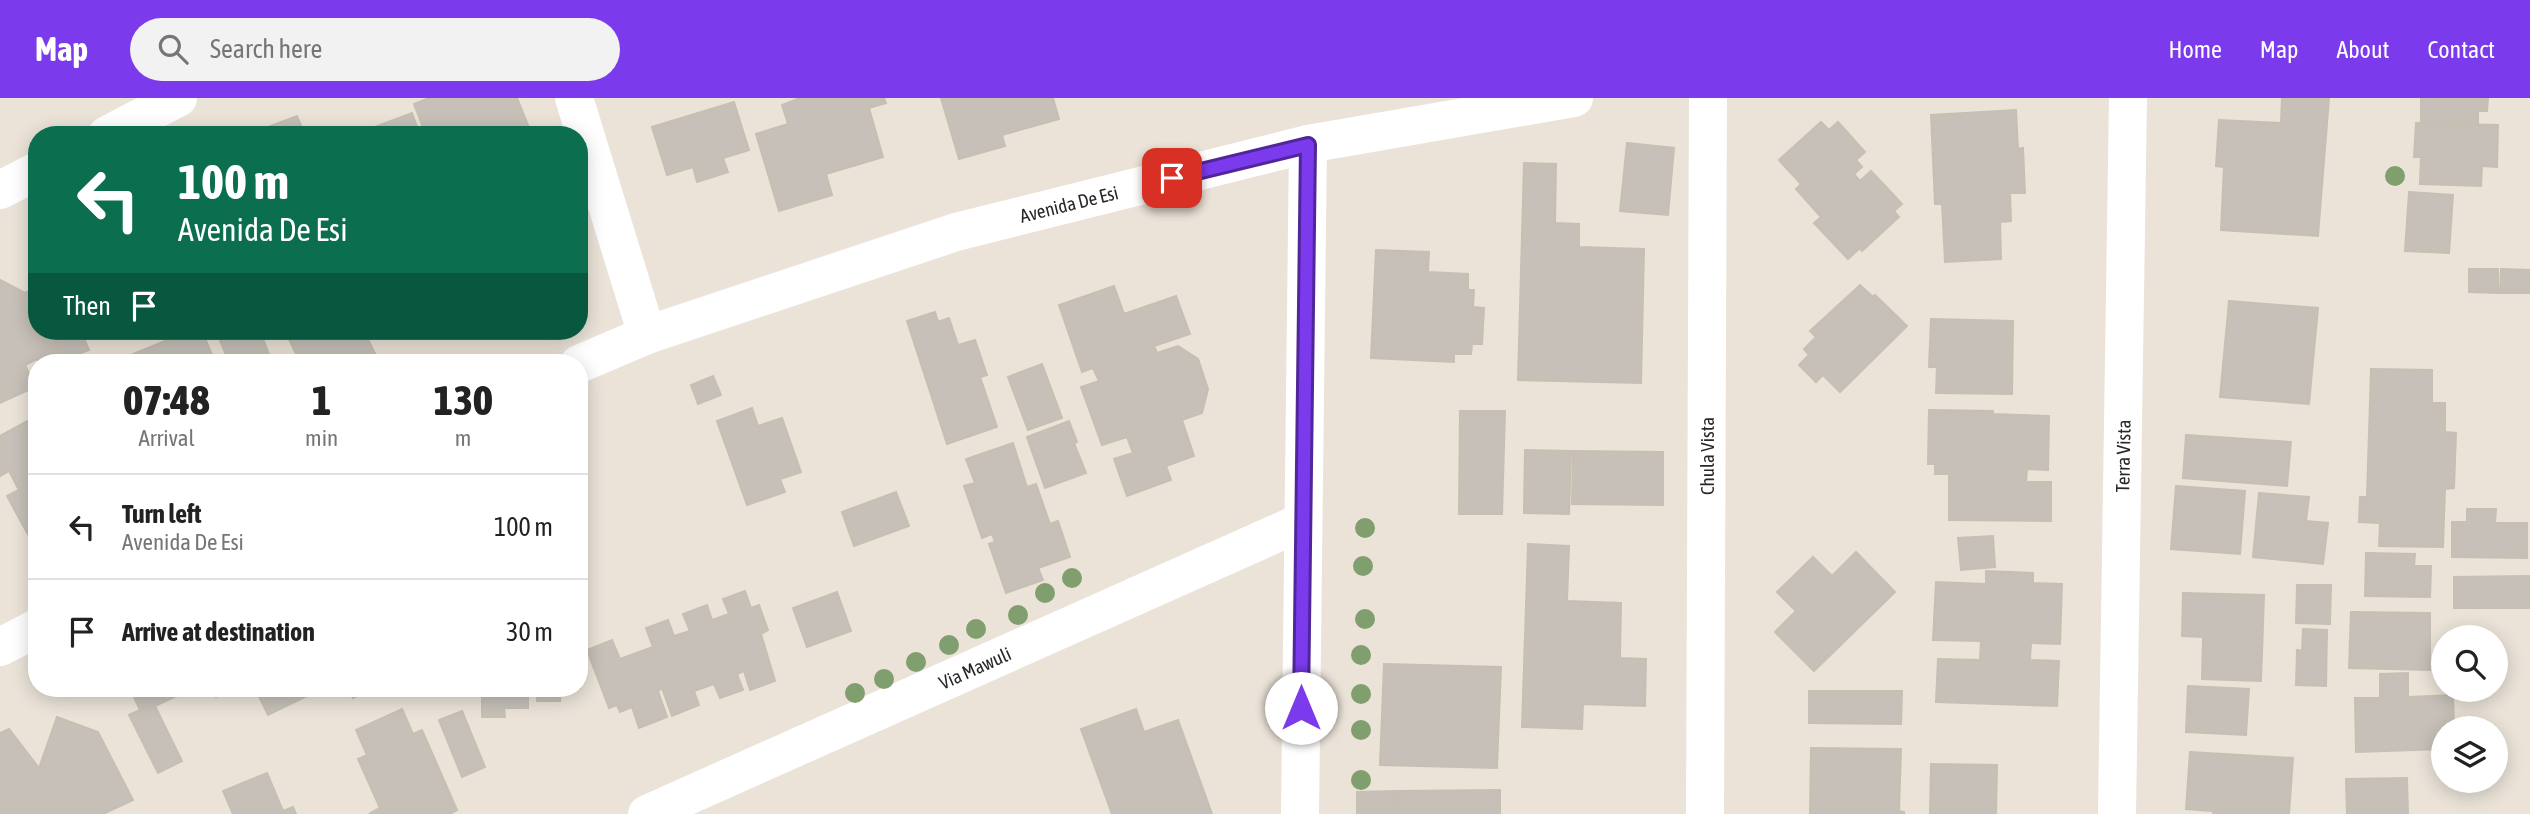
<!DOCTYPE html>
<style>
body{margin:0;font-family:"Asap Condensed",sans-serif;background:#f2f2f2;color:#222;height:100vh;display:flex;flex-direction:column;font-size:26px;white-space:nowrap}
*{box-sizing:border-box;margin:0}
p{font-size:23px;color:#767676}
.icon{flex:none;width:38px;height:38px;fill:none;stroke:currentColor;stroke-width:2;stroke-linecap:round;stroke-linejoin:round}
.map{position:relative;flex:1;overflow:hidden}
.sheet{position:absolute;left:28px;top:256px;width:560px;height:343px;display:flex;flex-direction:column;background:#fff;border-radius:28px;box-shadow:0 4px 18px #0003}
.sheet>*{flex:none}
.banner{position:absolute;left:28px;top:28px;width:560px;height:214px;border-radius:28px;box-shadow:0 4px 18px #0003;background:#0b6e4f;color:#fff;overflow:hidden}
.buttons{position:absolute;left:2431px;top:527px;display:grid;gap:14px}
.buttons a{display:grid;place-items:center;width:77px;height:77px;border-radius:50%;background:#fff;box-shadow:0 4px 18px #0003;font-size:35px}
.pin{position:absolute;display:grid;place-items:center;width:60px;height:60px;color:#fff;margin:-30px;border-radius:14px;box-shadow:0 4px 10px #0006}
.me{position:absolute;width:77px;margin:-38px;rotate:0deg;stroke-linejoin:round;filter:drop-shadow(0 0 5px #0008)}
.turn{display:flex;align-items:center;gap:24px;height:147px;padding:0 35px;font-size:32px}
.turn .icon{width:91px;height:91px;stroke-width:2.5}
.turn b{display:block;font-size:49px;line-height:60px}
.then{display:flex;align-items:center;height:66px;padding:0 35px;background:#0003;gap:14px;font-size:26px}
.eta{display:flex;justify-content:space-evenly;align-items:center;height:119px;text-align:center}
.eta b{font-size:42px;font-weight:800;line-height:49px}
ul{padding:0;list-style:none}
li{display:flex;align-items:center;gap:21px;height:105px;padding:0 35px;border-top:2px solid #e0e0e0}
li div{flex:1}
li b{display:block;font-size:26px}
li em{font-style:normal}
header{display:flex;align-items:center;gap:42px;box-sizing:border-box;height:98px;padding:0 35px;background:#7c3aed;color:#fff}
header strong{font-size:33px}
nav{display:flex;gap:38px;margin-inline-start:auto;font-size:24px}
.search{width:490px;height:63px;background:#f2f2f2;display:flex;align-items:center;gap:18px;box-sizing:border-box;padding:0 24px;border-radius:38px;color:#767676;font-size:26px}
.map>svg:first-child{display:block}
</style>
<header>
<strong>Map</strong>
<div class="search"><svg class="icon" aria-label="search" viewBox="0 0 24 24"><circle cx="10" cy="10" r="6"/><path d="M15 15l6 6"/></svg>Search here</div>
<nav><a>Home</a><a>Map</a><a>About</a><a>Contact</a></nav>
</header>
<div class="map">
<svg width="2530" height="716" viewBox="0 0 2530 716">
<rect width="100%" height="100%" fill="#ebe3d8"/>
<g fill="#c6c0b8" stroke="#c6bfb2" stroke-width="2">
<path d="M429,0H517L532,37H426L414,6Z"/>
<path d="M800,0H884L886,5L869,10L883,59L826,76L832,97L779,113L756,36L788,26L782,7Z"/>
<path d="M941,0H1053L1059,21L1002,37L1005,48L959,61Z"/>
<path d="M2282,0H2329L2318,138L2221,132L2224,69L2216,68L2219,22L2281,25Z"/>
<path d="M2421,0H2488L2487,13H2478V25L2421,24Z"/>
<path d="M734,4L749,52L723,60L728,74L697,84L693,69L667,77L652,29Z"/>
<path d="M2016,12L2018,51L2023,50L2025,95H2010L2011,123L2000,124L2001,161L1945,164L1942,106H1935L1931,17Z"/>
<path d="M412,15L420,37H371L369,31Z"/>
<path d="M297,18L305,37H247Z"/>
<path d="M1821,24L1829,32L1838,24L1865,54L1856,62L1862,69L1854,76L1860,83L1871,73L1902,106L1894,113L1899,119L1862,153L1860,150L1848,161L1814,125L1821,119L1796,91L1801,86L1779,62Z"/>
<path d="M2416,25L2498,27L2497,69L2482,68L2481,88L2420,86L2421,59H2414Z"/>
<path d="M1627,45L1674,50L1668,117L1620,113Z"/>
<path d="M1524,65L1556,66L1555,125L1579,126V149L1644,151L1641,285L1518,282Z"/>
<path d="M2409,94L2453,97L2449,155L2405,153Z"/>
<path d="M1376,152L1429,154L1428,174L1468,176V192H1474L1473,209L1484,210L1482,246H1472L1471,256H1454V264L1371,260Z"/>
<path d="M2469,171H2498V195L2469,194Z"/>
<path d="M2501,171L2530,172V195H2500Z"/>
<path d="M0,182L25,195L37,189V233H81L89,252L76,257L79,264H39L37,261L25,267L35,289L0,305Z"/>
<path d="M1860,187L1873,199L1875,197L1907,228L1840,294L1823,277L1816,284L1799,267L1809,257L1804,251L1816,239L1810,233Z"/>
<path d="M1114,188L1124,216L1176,198L1190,236L1154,248L1157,255L1178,248L1198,261L1208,291L1202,315L1182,322L1194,358L1166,368L1171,382L1127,398L1114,361L1133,355L1127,339L1102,347L1081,289L1099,283L1093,270L1082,274L1059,207Z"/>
<path d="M2229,203L2318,210L2309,306L2220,299Z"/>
<path d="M935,214L938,224L949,220L958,247L975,242L987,277L980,279L997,329L947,346L907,223Z"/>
<path d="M1931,221L2013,223L2012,296L1936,295L1937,269H1929Z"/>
<path d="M172,233H202L215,264H130L128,258L165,243L162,237Z"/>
<path d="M223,233H260L272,264H229L217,235Z"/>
<path d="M285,233H364L378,262L372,264H333L328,255L308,264H300Z"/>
<path d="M1042,266L1062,320L1028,332L1008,279Z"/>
<path d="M2371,271L2432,272V305H2445V334L2456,335L2454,390L2445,391L2443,449L2379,448L2380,425L2359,424L2360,399H2367Z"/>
<path d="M713,278L721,297L698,306L691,287Z"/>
<path d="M752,310L758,328L782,320L801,374L780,381L785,394L747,407L717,323Z"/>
<path d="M1929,312L1993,313V316L2049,318L2048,372L2027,371L2026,384H2051V423L1949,422V376H1935V366H1928Z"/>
<path d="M1460,313H1505L1502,416H1459Z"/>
<path d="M37,318V453L7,398L19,392L9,373L0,378V338Z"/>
<path d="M1069,323L1077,344L1074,345L1086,375L1045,390L1027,339Z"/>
<path d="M2186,337L2291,344L2287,388L2183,380Z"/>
<path d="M1013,345L1027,389L1036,386L1050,426L1058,423L1070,459L1038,470L1043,482L1006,495L989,446L995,444L992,436L982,440L964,388L975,385L966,361Z"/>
<path d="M1525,352L1571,353L1569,416L1524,415Z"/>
<path d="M1573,353L1663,354V407L1572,406Z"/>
<path d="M2176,388L2245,393L2240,456L2171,451Z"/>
<path d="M896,394L909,428L854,448L842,414Z"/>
<path d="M2259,395L2309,399L2306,423L2328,425L2323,466L2253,459Z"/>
<path d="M2467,411H2496L2495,425H2527V460L2452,459V424H2467Z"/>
<path d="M1993,438L1995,469L1961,472L1958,440Z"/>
<path d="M1528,446L1569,448L1567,503L1621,505L1620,560L1646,561L1645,608L1583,606L1582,631L1522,629Z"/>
<path d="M1856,454L1895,494L1814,573L1775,534L1796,513L1777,494L1813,459L1832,478Z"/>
<path d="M2366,455L2415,456L2414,468H2431L2430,499L2365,498Z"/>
<path d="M1986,473L2033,475V485L2062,486L2060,546L2031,545L2030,562L2059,563L2057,608L1936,604L1938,561L1980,562L1981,543L1933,542L1936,484L1986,486Z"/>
<path d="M2530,478V510H2454V479Z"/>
<path d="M2297,487H2331L2330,526L2296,525Z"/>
<path d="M745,493L751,510L759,507L768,532L761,536L775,583L750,592L744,573L737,576L743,592L720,600L714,586L694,593L699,607L672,618L662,590L658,593L667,619L639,630L632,609L620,614L617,607L609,610L587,552L612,542L620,561L653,549L646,530L668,522L674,538L690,533L683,516L707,507L712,522L729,516L723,501Z"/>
<path d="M837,494L851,533L807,549L793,510Z"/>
<path d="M2183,495L2264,497L2261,583L2202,581L2203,539L2182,538Z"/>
<path d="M2351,514L2430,515V572L2349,570Z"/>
<path d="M2303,531L2327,532L2326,588L2296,587L2297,552L2302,553Z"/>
<path d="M579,554L580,590H561L560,603H537V590H579Z"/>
<path d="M1384,566L1501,569L1497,670L1380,667Z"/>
<path d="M2408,575V599L2453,597L2454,630H2443V651L2356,654L2355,600H2380V576Z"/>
<path d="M2188,588L2249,591L2246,637L2186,634Z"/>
<path d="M130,590H193L155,608L182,663L158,675L129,617L140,612Z"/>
<path d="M211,590H235L216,599Z"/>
<path d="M255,590H323L268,617Z"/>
<path d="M348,590H374L353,600Z"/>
<path d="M482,590H528V610H504L505,619H482Z"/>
<path d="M1809,593H1902L1901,626L1809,625Z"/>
<path d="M402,611L413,636L422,632L457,712L450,716H369L380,710L358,661L367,657L356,632Z"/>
<path d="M1136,611L1144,634L1178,622L1212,716H1112L1081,631Z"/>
<path d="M462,613L485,669L462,679L439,622Z"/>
<path d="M57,619L98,634L133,702L103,716H0V635L9,631L39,670Z"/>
<path d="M1811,650L1901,651L1899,713L1904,714V716H1810Z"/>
<path d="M2190,654L2293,660L2289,716H2213V713L2186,711Z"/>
<path d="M1931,666L1997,667L1996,716H1930Z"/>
<path d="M267,675L283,713L293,709L296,716H233L223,693Z"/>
<path d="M2407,680L2408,716H2347L2346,681Z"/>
<path d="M1500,692V716H1398V693Z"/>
<path d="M1396,693V716H1357V694Z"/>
</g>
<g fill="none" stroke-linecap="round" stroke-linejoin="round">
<g stroke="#fff" stroke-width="38">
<path d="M574,0L647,237"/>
<path d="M107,37L178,0"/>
<path d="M0,92L37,73"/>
<path d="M579,266L647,237L956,134L1308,46L1574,0"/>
<path d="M0,549L37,530"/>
<path d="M647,716L1302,424"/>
<path d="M1300,716L1308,46"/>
<path d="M1705,716L1708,0"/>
<path d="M2117,716L2128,0"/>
</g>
</g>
<g fill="#809e6e">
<circle cx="2395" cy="78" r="10"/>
<circle cx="1365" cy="430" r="10"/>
<circle cx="1363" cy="468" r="10"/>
<circle cx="1072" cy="480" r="10"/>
<circle cx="1045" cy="495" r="10"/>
<circle cx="1018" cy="517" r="10"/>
<circle cx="1365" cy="521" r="10"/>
<circle cx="976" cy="531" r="10"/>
<circle cx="949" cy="547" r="10"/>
<circle cx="1361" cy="557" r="10"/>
<circle cx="916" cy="564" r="10"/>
<circle cx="884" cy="581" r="10"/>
<circle cx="855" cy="595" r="10"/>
<circle cx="1361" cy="596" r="10"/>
<circle cx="1361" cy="632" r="10"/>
<circle cx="1361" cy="682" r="10"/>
</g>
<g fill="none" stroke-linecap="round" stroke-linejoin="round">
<defs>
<path id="route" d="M1172,80L1308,47L1301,610"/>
</defs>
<use href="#route" stroke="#51269a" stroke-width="18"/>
<use href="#route" stroke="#7c3aed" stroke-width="12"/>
</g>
<g text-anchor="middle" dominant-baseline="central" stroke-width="6" stroke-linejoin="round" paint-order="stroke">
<g font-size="19" fill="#282828" stroke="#fff">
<text transform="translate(1069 106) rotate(-14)">Avenida De Esi</text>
<text transform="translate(1707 358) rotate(-90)">Chula Vista</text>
<text transform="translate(2123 358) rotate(-89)">Terra Vista</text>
<text transform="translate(975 570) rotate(-24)">Via Mawuli</text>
</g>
</g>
</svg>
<div class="buttons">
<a><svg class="icon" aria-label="search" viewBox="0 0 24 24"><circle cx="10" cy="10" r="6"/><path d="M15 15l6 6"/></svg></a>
<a><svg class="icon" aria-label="layers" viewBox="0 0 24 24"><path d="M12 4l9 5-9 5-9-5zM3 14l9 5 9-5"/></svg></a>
</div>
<div class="pin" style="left:1172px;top:80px;background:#d93025"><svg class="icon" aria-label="arrive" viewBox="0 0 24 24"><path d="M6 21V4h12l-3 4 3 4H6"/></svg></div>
<svg class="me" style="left:1301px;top:610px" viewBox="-20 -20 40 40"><circle r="19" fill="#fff"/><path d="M0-13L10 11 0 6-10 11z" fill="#7c3aed"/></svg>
<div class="banner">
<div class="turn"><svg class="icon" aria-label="left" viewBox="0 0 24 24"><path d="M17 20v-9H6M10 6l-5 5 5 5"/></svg><div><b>100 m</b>Avenida De Esi</div></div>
<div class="then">Then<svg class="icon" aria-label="arrive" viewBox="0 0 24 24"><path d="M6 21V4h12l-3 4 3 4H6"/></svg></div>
</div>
<section class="sheet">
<div class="eta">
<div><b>07:48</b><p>Arrival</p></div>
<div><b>1</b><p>min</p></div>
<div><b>130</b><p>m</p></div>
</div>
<ul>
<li><svg class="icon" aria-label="left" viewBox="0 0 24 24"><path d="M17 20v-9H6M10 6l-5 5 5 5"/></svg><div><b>Turn left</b><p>Avenida De Esi</p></div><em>100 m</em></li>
<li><svg class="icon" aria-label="arrive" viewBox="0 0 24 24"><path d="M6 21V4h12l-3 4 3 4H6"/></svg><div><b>Arrive at destination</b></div><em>30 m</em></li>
</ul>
</section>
</div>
